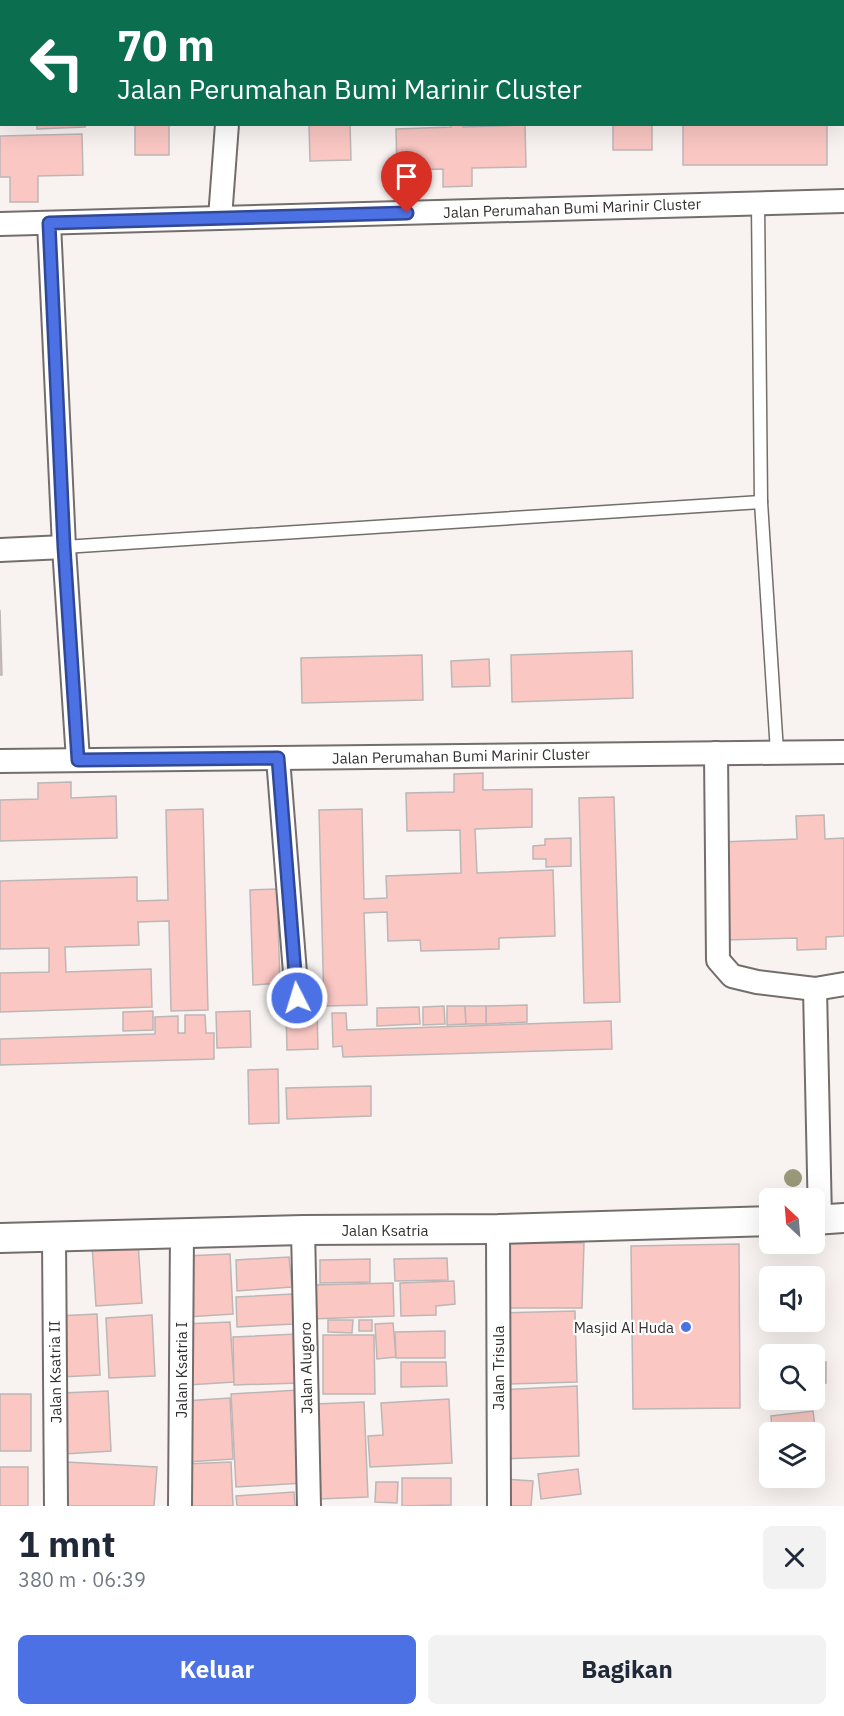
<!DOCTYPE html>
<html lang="id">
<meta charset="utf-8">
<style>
body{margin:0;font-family:"IBM Plex Sans",sans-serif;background:#f2f2f3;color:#1f2937;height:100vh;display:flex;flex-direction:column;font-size:22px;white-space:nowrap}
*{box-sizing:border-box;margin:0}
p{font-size:20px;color:#747a83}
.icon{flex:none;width:33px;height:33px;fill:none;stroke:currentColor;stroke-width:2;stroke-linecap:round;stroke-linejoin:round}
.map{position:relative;height:1506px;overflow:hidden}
.sheet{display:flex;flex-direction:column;background:#fff;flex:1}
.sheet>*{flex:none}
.banner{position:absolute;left:0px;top:0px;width:844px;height:126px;box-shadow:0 6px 24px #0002;background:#0b6e4f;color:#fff;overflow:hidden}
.needle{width:39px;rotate:334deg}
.buttons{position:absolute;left:759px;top:1188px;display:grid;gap:12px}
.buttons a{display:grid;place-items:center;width:66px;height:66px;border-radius:9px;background:#fff;box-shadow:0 6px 24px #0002;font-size:30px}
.pin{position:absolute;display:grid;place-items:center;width:51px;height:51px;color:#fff;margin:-62px -26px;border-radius:50% 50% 50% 0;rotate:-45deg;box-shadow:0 0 6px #0007}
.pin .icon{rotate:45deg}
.me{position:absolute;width:66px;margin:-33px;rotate:355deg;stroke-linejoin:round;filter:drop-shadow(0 0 4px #0008)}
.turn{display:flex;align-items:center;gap:21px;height:126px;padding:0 18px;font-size:27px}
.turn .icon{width:78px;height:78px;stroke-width:2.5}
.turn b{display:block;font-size:42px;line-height:51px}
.round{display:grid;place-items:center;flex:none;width:63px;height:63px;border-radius:9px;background:#f2f2f3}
.overview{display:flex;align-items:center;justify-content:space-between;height:102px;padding:0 18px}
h1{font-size:36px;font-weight:800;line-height:45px}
.action{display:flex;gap:12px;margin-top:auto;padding:12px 18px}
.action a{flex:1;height:69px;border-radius:9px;background:#4c71e5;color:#fff;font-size:24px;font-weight:800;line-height:69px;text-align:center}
.action a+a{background:#f2f2f3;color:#1f2937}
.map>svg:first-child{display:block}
</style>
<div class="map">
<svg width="844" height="1506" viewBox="0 0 844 1506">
<rect width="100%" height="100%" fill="#f8f3f0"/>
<g fill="#fac7c3" stroke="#bcb6b6" stroke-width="1.5">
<path d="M0,0H122V2H2V91H0Z"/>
<rect x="186" y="0" width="40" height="2"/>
<rect x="306" y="0" width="41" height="2"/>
<rect x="612" y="0" width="40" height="2"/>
<rect x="676" y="0" width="157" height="2"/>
<path d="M37,124H85V127L37,129Z"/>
<rect x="135" y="124" width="34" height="31"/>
<path d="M309,124H350L351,160L310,161Z"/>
<path d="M451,124H463V127L525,125L526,167L472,168V186L443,187V169L397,170L396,129L451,127Z"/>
<rect x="613" y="124" width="39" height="26"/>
<rect x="683" y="124" width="144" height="41"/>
<path d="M82,134L83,175L38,176V202H10V177H0V136Z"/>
<path d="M0,610L2,675H0Z"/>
<path d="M632,651L633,698L512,702L511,655Z"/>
<path d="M422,655L423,700L302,703L301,658Z"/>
<path d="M489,659L490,686L452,687L451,661Z"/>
<path d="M483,773V790L532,789V827L475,829L477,873L553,870L555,936L499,938V949L421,951L420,940L388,941L387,912L364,913L367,1005L324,1006L319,810L362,809L364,899L387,898L386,876L461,873L460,830L407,831L406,793L454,792V774Z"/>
<path d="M71,782V798L116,796L117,838L0,841V800L38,799V783Z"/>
<path d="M614,797L620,1002L584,1003L579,798Z"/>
<path d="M203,809L208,1010L171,1011L169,921L138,922L139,945L65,947L66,972L151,969L152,1007L0,1012V973L49,972V948L0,949V881L137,877V901L168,900L166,810Z"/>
<path d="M824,815L825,839L844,838V936L826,937V949L797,950V938L724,940L721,842L797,839L796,816Z"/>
<path d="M571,838V866L546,867V859H533V846L545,845V839Z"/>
<path d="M277,889L280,983L253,985L250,890Z"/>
<path d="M527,1005V1022L486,1024V1006Z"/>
<path d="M444,1006L445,1024L423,1025V1007Z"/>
<path d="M447,1006H465L466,1024L447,1025Z"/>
<path d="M465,1006H486V1024H466Z"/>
<path d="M419,1007L420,1024L377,1026V1008Z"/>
<path d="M317,1010L318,1049L287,1050L286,1011Z"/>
<path d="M153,1011V1030L123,1031V1012Z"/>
<path d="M250,1011L251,1047L217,1048L216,1012Z"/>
<path d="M332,1013H346L347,1030L611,1021L612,1049L343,1057L342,1046L333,1047Z"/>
<path d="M185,1015H205L206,1033H214V1059L0,1065V1039L155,1034V1017L178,1016V1033H185Z"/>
<path d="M278,1069L279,1123L249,1124L248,1070Z"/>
<path d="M371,1086V1116L287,1119L286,1088Z"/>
<path d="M138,1242L142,1303L96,1306L92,1245Z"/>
<path d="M506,1243H584L582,1308H505Z"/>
<path d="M739,1244L740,1408L633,1409L631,1246Z"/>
<path d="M230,1254L233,1314L187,1317L184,1256Z"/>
<path d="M289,1257L292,1287L237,1291L236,1260Z"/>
<path d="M447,1258L448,1280L395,1281L394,1259Z"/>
<path d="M370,1259V1282L320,1283V1260Z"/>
<path d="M454,1281L455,1304L436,1306V1315L401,1316L400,1283Z"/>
<path d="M393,1283L394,1316L312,1319V1285Z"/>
<path d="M293,1294L294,1324L237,1327L236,1297Z"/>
<path d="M575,1311L577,1382L505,1384L503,1313Z"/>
<path d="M97,1314L100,1375L61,1377L57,1316Z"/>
<path d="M152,1315L155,1376L109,1378L106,1318Z"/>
<path d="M328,1320H353L352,1333L328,1332Z"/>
<rect x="359" y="1320" width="13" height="11"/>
<path d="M230,1322L234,1382L188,1385L184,1324Z"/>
<path d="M393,1323L396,1357L377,1359L375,1324Z"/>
<path d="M445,1331V1358H396L395,1332Z"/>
<path d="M297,1334L299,1383L234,1385L233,1337Z"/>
<path d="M323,1335H374L375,1394H323Z"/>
<path d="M401,1362H446L447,1386L401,1387Z"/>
<rect x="814" y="1362" width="12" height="21"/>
<path d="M577,1386L579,1456L503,1459L500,1390Z"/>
<path d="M298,1390L303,1483L236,1487L231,1394Z"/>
<path d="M108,1391L111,1451L65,1454L62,1393Z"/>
<rect x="0" y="1394" width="31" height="57"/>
<path d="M230,1398L233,1459L187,1462L184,1401Z"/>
<path d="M449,1399L452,1463L370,1467L368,1436L383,1435L381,1403Z"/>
<path d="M364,1402L368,1497L319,1499L315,1404Z"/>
<path d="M813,1411L815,1427L772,1432L771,1416Z"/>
<path d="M66,1462L157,1467L154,1506H63Z"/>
<path d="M231,1462L233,1506H187L185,1464Z"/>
<rect x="0" y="1467" width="28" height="39"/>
<path d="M578,1469L581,1494L541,1499L538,1474Z"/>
<path d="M402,1478H451V1505L402,1506Z"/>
<path d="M506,1479L533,1481L531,1506H504Z"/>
<path d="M376,1482H398L397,1503L375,1502Z"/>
<path d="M294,1492L295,1506H237L236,1496Z"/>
</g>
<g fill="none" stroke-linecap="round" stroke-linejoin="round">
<defs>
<g id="service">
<path d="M758,203L761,502"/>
<path d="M64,547L761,502L777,752"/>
</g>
<g id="minor">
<path d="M220,218L227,124"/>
<path d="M49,223L64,547L78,760"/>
<path d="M0,224L844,201"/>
<path d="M0,550L64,547"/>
<path d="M716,753L718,960L732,976L757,982L815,989L844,984"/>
<path d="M278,758L297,998"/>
<path d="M0,761L844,752"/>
<path d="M815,989L820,1219"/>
<path d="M498,1229L499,1506"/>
<path d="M303,1230L309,1506"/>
<path d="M54,1238L56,1506"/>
<path d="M180,1506L182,1233"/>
</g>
<g id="tertiary">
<path d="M814,1220L844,1218"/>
<path d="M0,1238L303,1230L498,1229L770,1221"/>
</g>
</defs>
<use href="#service" stroke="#736e6c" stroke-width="15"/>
<use href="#minor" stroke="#736e6c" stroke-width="26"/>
<use href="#tertiary" stroke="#736e6c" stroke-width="32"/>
<use href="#service" stroke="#fff" stroke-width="12"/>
<use href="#minor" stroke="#fff" stroke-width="22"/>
<use href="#tertiary" stroke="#fff" stroke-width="28"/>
</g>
<circle fill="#9a9979" cx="793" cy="1178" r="9"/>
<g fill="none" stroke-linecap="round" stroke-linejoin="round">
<defs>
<path id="route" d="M297,998L278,758L78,760L64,547L49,223L407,213"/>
</defs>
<use href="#route" stroke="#314995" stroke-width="15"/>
<use href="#route" stroke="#4c71e5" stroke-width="10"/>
</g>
<circle fill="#4c71e5" stroke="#fff" stroke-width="2" cx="686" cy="1327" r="6"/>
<g text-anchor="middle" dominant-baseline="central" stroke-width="4.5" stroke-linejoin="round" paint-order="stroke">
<g font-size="15" fill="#333130" stroke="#fff">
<text transform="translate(572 208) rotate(-2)">Jalan Perumahan Bumi Marinir Cluster</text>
<text transform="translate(461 756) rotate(-1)">Jalan Perumahan Bumi Marinir Cluster</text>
<text x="385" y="1230">Jalan Ksatria</text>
<text transform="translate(306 1368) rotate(-91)">Jalan Alugoro</text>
<text transform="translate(498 1368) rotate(-90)">Jalan Trisula</text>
<text transform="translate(181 1370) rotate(-90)">Jalan Ksatria I</text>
<text transform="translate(55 1372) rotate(-91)">Jalan Ksatria II</text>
</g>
<g font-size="15" fill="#333130" stroke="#fff" text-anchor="end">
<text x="674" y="1327">Masjid Al Huda</text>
</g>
</g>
</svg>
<div class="buttons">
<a><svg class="needle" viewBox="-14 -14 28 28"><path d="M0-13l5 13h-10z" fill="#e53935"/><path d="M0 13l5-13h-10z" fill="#747a83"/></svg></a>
<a><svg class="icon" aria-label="sound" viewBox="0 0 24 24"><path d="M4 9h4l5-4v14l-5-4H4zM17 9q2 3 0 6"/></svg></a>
<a><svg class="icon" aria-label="search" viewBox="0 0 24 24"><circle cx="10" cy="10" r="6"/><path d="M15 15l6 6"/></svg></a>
<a><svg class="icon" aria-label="layers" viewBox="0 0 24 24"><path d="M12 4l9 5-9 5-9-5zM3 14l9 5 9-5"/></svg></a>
</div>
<div class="pin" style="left:407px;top:213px;background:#d93025"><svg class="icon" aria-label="arrive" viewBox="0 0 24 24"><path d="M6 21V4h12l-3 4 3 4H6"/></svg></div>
<svg class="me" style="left:297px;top:998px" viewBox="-20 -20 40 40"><circle r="17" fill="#4c71e5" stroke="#fff" stroke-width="3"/><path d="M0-11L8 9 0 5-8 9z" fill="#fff"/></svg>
<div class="banner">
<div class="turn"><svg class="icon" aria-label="left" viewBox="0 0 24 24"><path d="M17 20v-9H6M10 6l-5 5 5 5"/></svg><div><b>70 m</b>Jalan Perumahan Bumi Marinir Cluster</div></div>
</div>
</div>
<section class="sheet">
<div class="overview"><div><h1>1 mnt</h1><p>380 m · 06:39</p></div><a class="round"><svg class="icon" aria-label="close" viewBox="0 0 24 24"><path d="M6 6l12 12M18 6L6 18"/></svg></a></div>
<div class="action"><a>Keluar</a><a>Bagikan</a></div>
</section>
